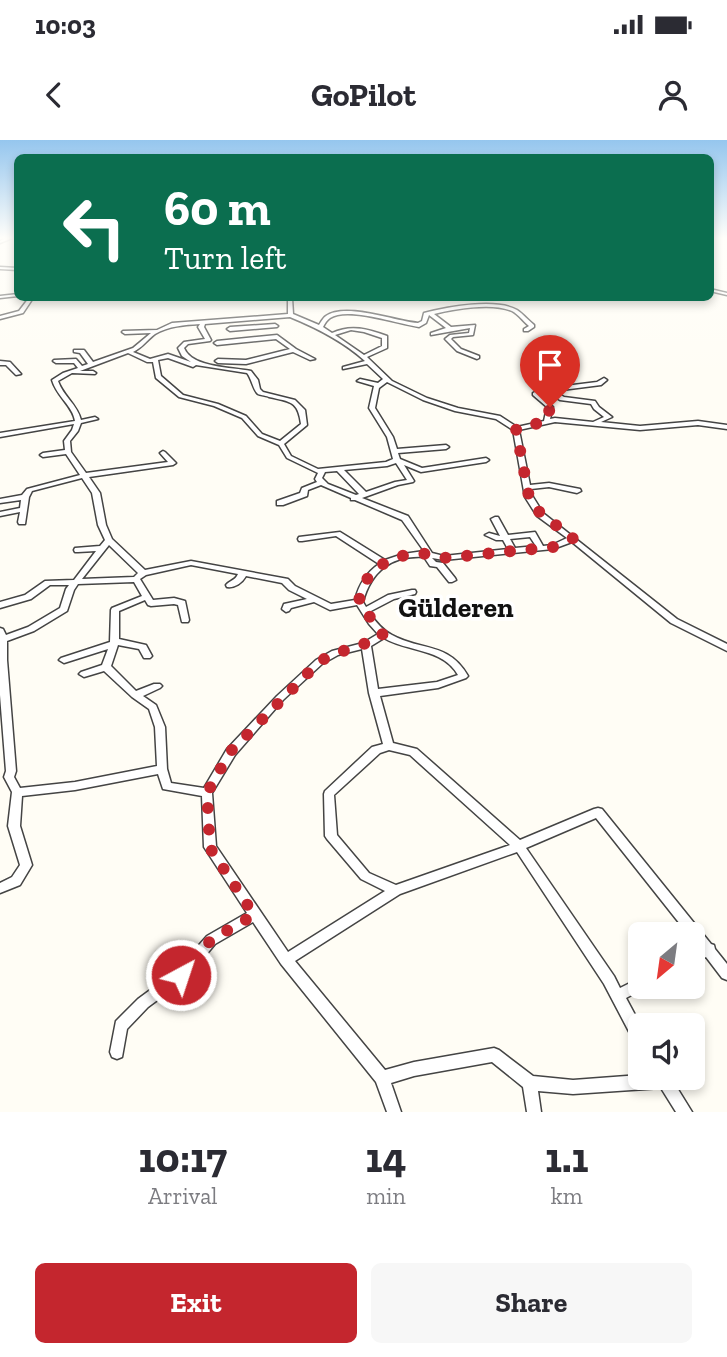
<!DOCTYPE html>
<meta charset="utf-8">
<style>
body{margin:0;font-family:"Zilla Slab",serif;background:#f7f7f7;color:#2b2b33;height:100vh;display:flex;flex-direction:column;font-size:26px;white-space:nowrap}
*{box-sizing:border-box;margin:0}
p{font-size:23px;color:#7c7c81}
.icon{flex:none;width:38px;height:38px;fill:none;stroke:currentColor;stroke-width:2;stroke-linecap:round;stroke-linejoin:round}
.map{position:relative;height:972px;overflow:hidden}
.details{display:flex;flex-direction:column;background:#fff;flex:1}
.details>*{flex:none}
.banner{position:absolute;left:14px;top:14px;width:700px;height:147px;border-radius:10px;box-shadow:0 4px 10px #0003;background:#0b6e4f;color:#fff;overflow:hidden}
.needle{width:46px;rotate:209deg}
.tools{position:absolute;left:628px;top:782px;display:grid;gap:14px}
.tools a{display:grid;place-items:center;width:77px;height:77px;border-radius:10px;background:#fff;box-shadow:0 4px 10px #0003;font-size:35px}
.pin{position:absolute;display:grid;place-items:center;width:60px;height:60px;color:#fff;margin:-72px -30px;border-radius:50% 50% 50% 0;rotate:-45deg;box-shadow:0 0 7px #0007}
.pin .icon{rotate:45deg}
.me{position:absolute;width:77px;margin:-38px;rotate:40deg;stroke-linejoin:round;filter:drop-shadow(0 0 5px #0008)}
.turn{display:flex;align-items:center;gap:24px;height:147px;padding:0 35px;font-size:32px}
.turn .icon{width:91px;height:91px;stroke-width:2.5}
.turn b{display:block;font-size:49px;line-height:60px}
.eta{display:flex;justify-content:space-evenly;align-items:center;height:119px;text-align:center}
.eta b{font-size:42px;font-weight:700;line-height:49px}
.primary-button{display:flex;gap:14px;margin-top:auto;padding:14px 35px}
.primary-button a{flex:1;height:80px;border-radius:10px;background:#c4262e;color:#fff;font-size:28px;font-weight:700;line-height:80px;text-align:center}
.primary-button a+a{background:#f7f7f7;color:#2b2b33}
.status{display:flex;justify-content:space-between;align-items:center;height:49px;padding:0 35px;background:#fff;direction:ltr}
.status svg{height:19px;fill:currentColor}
header{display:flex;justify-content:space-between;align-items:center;height:91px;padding:0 35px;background:#fff;font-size:32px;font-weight:700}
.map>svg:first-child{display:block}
</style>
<div class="status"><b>10:03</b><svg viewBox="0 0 49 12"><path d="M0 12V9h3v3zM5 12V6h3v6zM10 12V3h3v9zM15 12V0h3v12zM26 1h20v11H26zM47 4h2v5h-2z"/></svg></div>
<header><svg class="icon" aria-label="back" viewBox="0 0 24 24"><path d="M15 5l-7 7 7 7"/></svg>GoPilot<svg class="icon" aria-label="person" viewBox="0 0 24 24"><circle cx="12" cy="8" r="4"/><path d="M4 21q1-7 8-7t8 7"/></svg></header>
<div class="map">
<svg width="727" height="972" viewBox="0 0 727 972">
<rect width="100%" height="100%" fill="#fffdf5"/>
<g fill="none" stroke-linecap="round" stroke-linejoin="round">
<defs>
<g id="minor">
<path d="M6,98H12L0,103V101Z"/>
<path d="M0,127L18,128V130L0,129Z"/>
<path d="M710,149L727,153V155L710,151Z"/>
<path d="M18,154V156L0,158V156Z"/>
<path d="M29,158H33L23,173L0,179V176L19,171Z"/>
<path d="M288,158H292L293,174L319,185C321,182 323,178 326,176C345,162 395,181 418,183L422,181L424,173C447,167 496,158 517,170C523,174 528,180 534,185V187L528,191H524V189L529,186C523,181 518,174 512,171C492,162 454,169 434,174L451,187L475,185L473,195L453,197L451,199L461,209L479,216V218L477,219L457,211L445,199L450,195L469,193L470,188L431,195V193L446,188L429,175L426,183L419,187C398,184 347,166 330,178C327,180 325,183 323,187L332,193C351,184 368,189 387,196V208L367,217L392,241L427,258L458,268L500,276L517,287L544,281L547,267L533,255V253L541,249L597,242L604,238L607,240L601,245L554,251L564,257L595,261L599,267L612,277L601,282L640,286L698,281L727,285V289L698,285L640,290L555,282L519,290L530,345L549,343L580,349L581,351L577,353L549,347L531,349L533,357L543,373L677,479L727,504V511L671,483L572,402L553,409L444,420L432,418L436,422L443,423L455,438L456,440L452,442H449L437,427L430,426L424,417C392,415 371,431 363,462L366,467L388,455L412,450H415L416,452L415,454L394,459L369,472C375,481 382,490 392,495C421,511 449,502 468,536L466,538L438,548L380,556L393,603L417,609L520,700L594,669L598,668L602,669L711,804L714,805L715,809L727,824V840L722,838L706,817L693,823V811L699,808L693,801V794H688L596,678L526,708L614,836L620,848L640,838V847H645V848L626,858L641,886L640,905L635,903L604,844L517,712L400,754L295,821L385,930L414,922L494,908L499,910L533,936L573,940L640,935V938H671L692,972H676L661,948L573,954L538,951L541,972H527L523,947L492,922L414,936L391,943L401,972H387L376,942L281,824L253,782L215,804L186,839L148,867L127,889L122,917L117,919L112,917L110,912L116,881L138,859L176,831L207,796L247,773L204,707L202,656L163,649L158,634L75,650L22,656L20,686L32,725L20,745L0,753V743L12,737L20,725L8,686L12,652L4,637L6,631L0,555V488L3,489L6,495L28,487L60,468L66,449L69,445H50L31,459L0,468V462L25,455L45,441L74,440L96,411L78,412H75L74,410L75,408L100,406L105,400L98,385L92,353L82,338L32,351L29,357L25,384H19L18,382L20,372L0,376V372L20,368L21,360L0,363V359L22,355L27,349L80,335L66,314L43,317L40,315L43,313L65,310L64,301L72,290L74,284L0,297V293L75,281C73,266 57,257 52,240L63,233L78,228L74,223H56L53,221L54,220L76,219L82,226L88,224L80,213L74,212V210H84L93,222L133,208L151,193L125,194L122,192L123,191L157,190L172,183L288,174ZM290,177C317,188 343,201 365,221L343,227V229L367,224L383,239L378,243L360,239L357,241L374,246L369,268L387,297L393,319L386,322L318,329L291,316L284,304L307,285L305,270L295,260L263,252L260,249L258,240L251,231C232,227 192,228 184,208L188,204L210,201L211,200L204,187L205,184ZM200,184L198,187L205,199L184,202L178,208L182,216L191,222L168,214L150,219L133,212C142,208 147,200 155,194C169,186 184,185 200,184ZM351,190L364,192L382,198V206L364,215L335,195ZM128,213L147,222H153L156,238L179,257L214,266L242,278L258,296L279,305L287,318L318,333L315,339L317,342L302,348L300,353L277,361V365H283L307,356L308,350L321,345L351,358V360H355L402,380L424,411L403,414L385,420L340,392L299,397L298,399L299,401H302L336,396L379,424C366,433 359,444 355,460L331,464L295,446L288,439L191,421L145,430L112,399L106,385L100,353L89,337L173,325L176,323L165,312L163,311L160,313L168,322L86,333L71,312L70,301L78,291L81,283L98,279L95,277L81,280C77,264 63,256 58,241L72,233L95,234L96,233L93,231H80ZM168,218L193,227L196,225L247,233C252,239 253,250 258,254C260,255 268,256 269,257C291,262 298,261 301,284L280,301L262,294L246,276L218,264L183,255L161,236L158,220ZM387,242L423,260L455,271L496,279L513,290L525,357L537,376L567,398L552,405L543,406L535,392L508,395L498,377H495L491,379L500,396L489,393L485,395L496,400H503L508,409L444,416L432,413L408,376L362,358L398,345L413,342L414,341L404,325L421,332L486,322L489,320L486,318L422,328L400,319L398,313L446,309L449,307L446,305L397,309L393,297L375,268L379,248ZM547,252L560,260L591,264L594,269L604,277L593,282L555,278L550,279L553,267L539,254ZM396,323L407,340L395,342L366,352L344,330L387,326ZM337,331L359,354L356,355L328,344L322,338L325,332ZM530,397L536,406L515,408L510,399ZM109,405L138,433L134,437L82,439ZM191,425L238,434C235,441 230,440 226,445L227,447C235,448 242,443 246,436L282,443L289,450L307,459L284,464L282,469L286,472L289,471L291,468L314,462L330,470L357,465L369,484L378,494L363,503L332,511L316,520L277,556L227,609L204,648L171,643L167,629L165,587L156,565L143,556L160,548L162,546L160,544H154L136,551L111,526L118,505L139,509L144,518H150L152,516L146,505L119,499V471L145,460L148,465L151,466L174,464L178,465L182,482H188L189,480L185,461L174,458L153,460L140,439L146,435ZM134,442L142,456L112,468L111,470L110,502L61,518L59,520L64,523L108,509L102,525L81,532L79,534L84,537L104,531L132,557L149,569L155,587L157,626L75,642L20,648L14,637L16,631L7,520V501L34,491L67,471L74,450L78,444ZM384,498C407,512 443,508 458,535L437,542L378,549L371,506ZM362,509L369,553L383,604L372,607L325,651L324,654L325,696L327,699L361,739L385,751L288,812L216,706L212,653L235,615L283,560L322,524L338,515ZM389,610L410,615L510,705L396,745L369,733L337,695L334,655L380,613Z"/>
<path d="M275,184L278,186L277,187L230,191L227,189L230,187Z"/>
<path d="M277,195L296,209L315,219L310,220L293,212L246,224L218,223L215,221L218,219L246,220L290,209L276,199L217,205L214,203L217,201Z"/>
<path d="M0,221L10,222L21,234L16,235L6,225H0Z"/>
</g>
</defs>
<use href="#minor" stroke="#444" stroke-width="3"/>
<use href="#minor" fill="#fff" fill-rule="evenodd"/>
</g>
<linearGradient id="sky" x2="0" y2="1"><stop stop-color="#95c6ee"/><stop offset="0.42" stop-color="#fffefa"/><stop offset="1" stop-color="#fffefa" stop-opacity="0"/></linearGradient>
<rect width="727" height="234" fill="url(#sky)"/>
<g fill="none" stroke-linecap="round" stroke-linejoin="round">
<path stroke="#c4262e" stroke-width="12" stroke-dasharray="0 21.6" d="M181,835L211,800L254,775L210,708L207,653L230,612L319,522C340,509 363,507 383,495L359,462C363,422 410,405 444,418L553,407L573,398L540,373L529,357L516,289L547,281L550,267"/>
</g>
<g text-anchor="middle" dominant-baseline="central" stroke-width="7" stroke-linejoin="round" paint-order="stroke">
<g font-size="28" font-weight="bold" fill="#111" stroke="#fff">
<text x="456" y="467">Gülderen</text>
</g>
</g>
</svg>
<div class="tools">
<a><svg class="needle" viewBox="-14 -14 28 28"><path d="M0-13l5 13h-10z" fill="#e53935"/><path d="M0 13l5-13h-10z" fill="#7c7c81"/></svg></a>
<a><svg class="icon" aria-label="sound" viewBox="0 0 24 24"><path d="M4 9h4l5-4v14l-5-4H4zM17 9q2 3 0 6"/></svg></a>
</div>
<div class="pin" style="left:550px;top:267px;background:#d93025"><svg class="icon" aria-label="arrive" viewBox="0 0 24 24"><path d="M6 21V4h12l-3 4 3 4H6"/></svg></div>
<svg class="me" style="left:181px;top:835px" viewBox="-20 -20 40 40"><circle r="17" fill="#c4262e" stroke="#fff" stroke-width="3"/><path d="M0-11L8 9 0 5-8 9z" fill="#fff"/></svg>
<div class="banner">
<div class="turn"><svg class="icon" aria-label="left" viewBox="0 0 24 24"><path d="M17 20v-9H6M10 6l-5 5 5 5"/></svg><div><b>60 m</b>Turn left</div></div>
</div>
</div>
<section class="details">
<div class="eta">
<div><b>10:17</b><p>Arrival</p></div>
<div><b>14</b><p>min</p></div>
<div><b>1.1</b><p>km</p></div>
</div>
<div class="primary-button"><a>Exit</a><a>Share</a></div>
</section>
